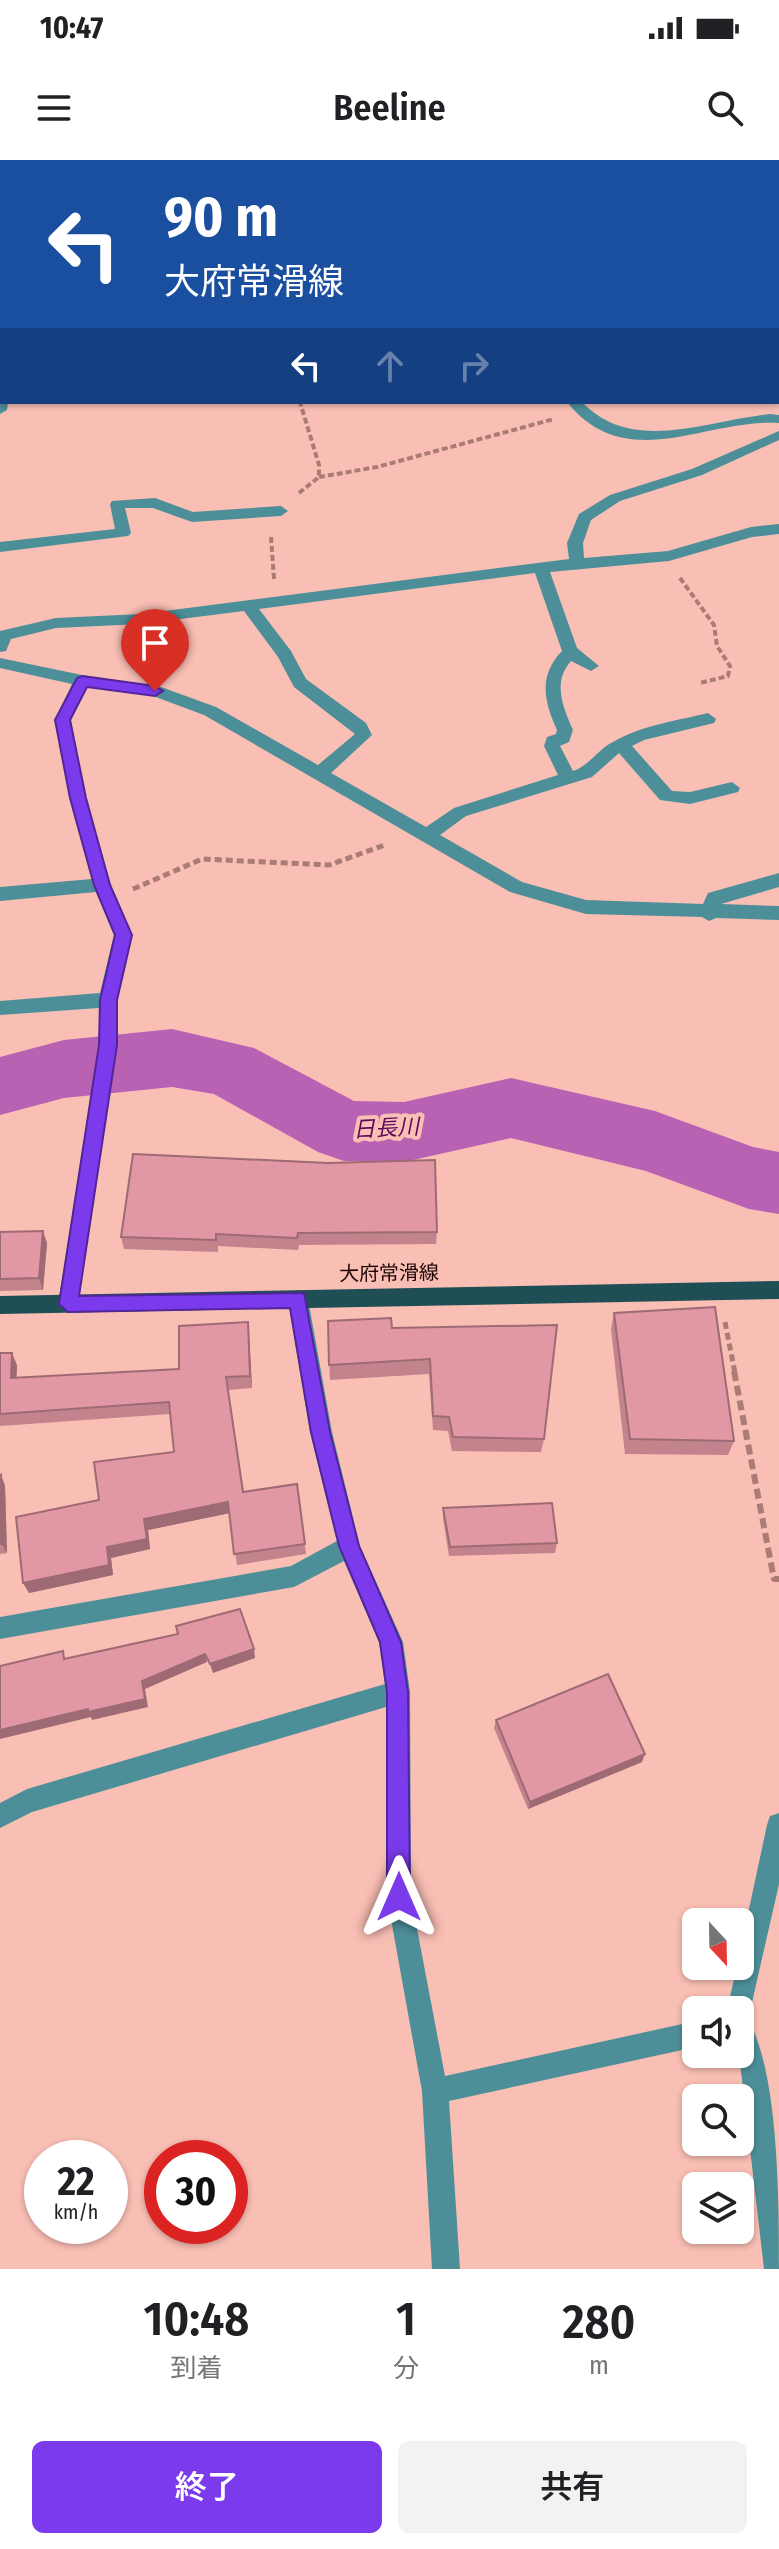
<!DOCTYPE html>
<html lang="ja">
<meta charset="utf-8">
<style>
body{margin:0;font-family:"Fira Sans Condensed","Noto Sans JP",sans-serif;background:#f2f2f2;color:#202124;height:100vh;display:flex;flex-direction:column;font-size:30px;white-space:nowrap}
*{box-sizing:border-box;margin:0}
p{font-size:26px;color:#757577}
.icon{flex:none;width:44px;height:44px;fill:none;stroke:currentColor;stroke-width:2;stroke-linecap:round;stroke-linejoin:round}
.map{position:relative;height:2109px;overflow:hidden}
.side{display:flex;flex-direction:column;background:#fff;flex:1}
.side>*{flex:none}
.top-card{position:absolute;left:0px;top:0px;width:780px;height:244px;box-shadow:0 2px 6px #0004;background:#1a4fa0;color:#fff;overflow:hidden}
.needle{width:52px;rotate:158deg}
.fabs{position:absolute;left:682px;top:1748px;display:grid;gap:16px}
.fabs a{display:grid;place-items:center;width:72px;height:72px;border-radius:12px;background:#fff;box-shadow:0 2px 6px #0004;font-size:40px}
.speed{position:absolute;left:24px;top:1980px;display:flex;gap:16px;font-size:40px;font-weight:700;text-align:center}
.speed>*{display:grid;place-content:center;width:104px;height:104px;border-radius:50%;background:#fff;box-shadow:0 2px 6px #0004;line-height:1}
.speed small{font-size:20px;font-weight:400}
.speed .limit{border:12px solid #d22;background:#fff;color:#111}
.pin{position:absolute;display:grid;place-items:center;width:68px;height:68px;color:#fff;margin:-82px -34px;border-radius:50% 50% 50% 0;rotate:-45deg;box-shadow:0 0 8px #0007}
.pin .icon{rotate:45deg}
.me{position:absolute;width:88px;margin:-44px;rotate:0deg;stroke-linejoin:round;filter:drop-shadow(0 0 6px #0008)}
.turn{display:flex;align-items:center;gap:28px;height:168px;padding:0 32px;font-size:36px}
.turn .icon{width:104px;height:104px;stroke-width:2.5}
.turn b{display:block;font-size:56px;line-height:68px}
.lanes{display:flex;align-items:center;height:76px;padding:0 32px;background:#0003;justify-content:center;gap:40px;direction:ltr}
.lanes .off{opacity:.35}
.eta{display:flex;justify-content:space-evenly;align-items:center;height:136px;text-align:center}
.eta b{font-size:48px;font-weight:600;line-height:56px}
.button{display:flex;gap:16px;margin-top:auto;padding:16px 32px}
.button a{flex:1;height:92px;border-radius:12px;background:#7c3aed;color:#fff;font-size:32px;font-weight:600;line-height:92px;text-align:center}
.button a+a{background:#f2f2f2;color:#202124}
.status{display:flex;justify-content:space-between;align-items:center;height:56px;padding:0 40px;background:#fff;direction:ltr}
.status svg{height:22px;fill:currentColor}
header{display:flex;justify-content:space-between;align-items:center;height:104px;padding:0 32px;background:#fff;font-size:36px;font-weight:600}
.map>svg:first-child{display:block}
</style>
<div class="status"><b>10:47</b><svg viewBox="0 0 49 12"><path d="M0 12V9h3v3zM5 12V6h3v6zM10 12V3h3v9zM15 12V0h3v12zM26 1h20v11H26zM47 4h2v5h-2z"/></svg></div>
<header><svg class="icon" aria-label="menu" viewBox="0 0 24 24"><path d="M4 6h16M4 12h16M4 18h16"/></svg>Beeline<svg class="icon" aria-label="search" viewBox="0 0 24 24"><circle cx="10" cy="10" r="6"/><path d="M15 15l6 6"/></svg></header>
<div class="map">
<svg width="779" height="2109" viewBox="0 0 779 2109">
<rect width="100%" height="100%" fill="#f9beb4"/>
<g fill="none" stroke-linecap="round" stroke-linejoin="round">
<path fill="#b962b4" fill-rule="evenodd" d="M172,869L254,888L354,941L404,942L511,918L655,951L753,987L779,992V1054L749,1049L646,1011L511,978L404,1002L344,1001L318,992L214,934L172,927L64,938L0,955V897L64,880Z"/>
<g stroke="#ab7c75" stroke-width="4" stroke-dasharray="6 3" stroke-linecap="butt">
<path d="M720,0L729,2"/>
<path d="M319,317L377,307L554,259"/>
<path d="M299,333L319,317V305L300,242"/>
<path d="M271,377L274,419"/>
<path d="M680,418L714,465L717,486L730,506L728,516L700,523"/>
</g>
<g stroke="#ab7c75" stroke-width="5" stroke-dasharray="7 4" stroke-linecap="butt">
<path d="M133,729L202,699L329,705L385,685"/>
<path d="M725,1162L735,1213"/>
</g>
<path stroke="#ab7c75" stroke-width="6" stroke-dasharray="10 5" stroke-linecap="butt" d="M734,1211L774,1419H779"/>
<g fill="#4d8f99" fill-rule="evenodd">
<path d="M145,0H160L161,2H146Z"/>
<rect x="614" y="0" width="12" height="2"/>
<path d="M0,75L2,76V87L0,86Z"/>
<rect x="778" y="86" width="1" height="8"/>
<rect x="0" y="137" width="2" height="8"/>
<path d="M0,229L2,242H8L7,250L0,254Z"/>
<path d="M567,242H582C632,295 707,260 770,254L779,255V263C707,258 626,316 567,242Z"/>
<path d="M779,271V280L702,315L620,341L591,360L583,383L584,398L668,391L751,367L779,364V374L752,377L669,401L550,412L577,488L599,506L591,511L571,501C552,522 563,547 573,570L569,582L560,586L573,611C589,606 598,589 613,582C642,565 676,561 708,553L716,559L714,563L644,580L632,586L672,631L690,632L732,622L740,628L738,632L690,644L660,640L619,593L592,617L466,656L440,675L522,722L586,740L703,744L708,733L779,713V727L721,744L779,746V760L716,758L709,761L702,757L586,754L510,732L204,555L153,536L87,527L71,560L86,638L111,725L132,775L117,840V885L78,1144L75,1150L68,1153L61,1150L58,1144L99,885V848L0,855V841L100,833L114,775L96,732L0,741V727L92,719L70,638L55,560L72,524L0,508V498L82,515L161,527L216,547L318,605L355,574L294,527L278,497L244,451L141,464L56,468L11,479L6,491L0,492V471L56,458L141,454L569,399L567,383L579,354L610,335L692,309ZM535,413L562,491C538,516 544,541 557,570L556,574L547,577L544,586L558,615L454,648L426,667L331,613L372,575L366,563L306,519L291,491L259,449Z"/>
<path d="M155,338L193,352L281,346L288,351L281,356L192,362L153,348H125L131,373L128,376L0,392V382L115,369L110,344L112,341Z"/>
<path d="M298,1130L305,1133L308,1139L332,1272L360,1386L403,1482L410,1532L411,1737L445,1916L696,1861V1887L449,1941L460,2109H432L422,1931L387,1737L386,1547L32,1652L0,1668V1643L27,1629L385,1524L379,1482L344,1401L294,1427L0,1479V1457L291,1406L337,1381L310,1272L288,1139L291,1133Z"/>
<path d="M779,1653V1724L748,1860C779,1912 779,2044 779,2109H764L739,1894L740,1850H727L737,1806H740V1791L767,1665L770,1656Z"/>
</g>
<path fill="#1f4e55" fill-rule="evenodd" d="M779,1121V1139L0,1154V1136Z"/>
</g>
<g fill="#c2838d">
<path d="M133,994L437,1072L436,1084L299,1085L298,1090L218,1086V1092L124,1089L121,1077Z"/>
<path d="M0,1072L47,1083L43,1130L0,1131Z"/>
<path d="M614,1153L734,1281L728,1295L625,1294L611,1169Z"/>
<path d="M328,1161L392,1168L544,1279L541,1292L452,1291L448,1271L433,1270L429,1214L330,1220Z"/>
<path d="M248,1162L249,1174L252,1228L228,1230L244,1332L297,1324L306,1394L237,1405L230,1353L148,1370L150,1389L111,1398L113,1415L29,1433L99,1340L174,1292L170,1254L0,1266V1193L17,1205L16,1218L179,1209Z"/>
<path d="M1,1315L5,1326L7,1393L0,1394Z"/>
<path d="M443,1348L557,1383L555,1393L449,1396L443,1358Z"/>
<path d="M496,1560L642,1602L528,1649L494,1568Z"/>
</g>
<g fill="#9e6a73">
<path d="M43,1071L47,1083L43,1130L39,1118Z"/>
<path d="M248,1162L249,1174L252,1228L250,1216Z"/>
<path d="M12,1193L17,1205L16,1230L11,1218Z"/>
<path d="M1,1315L5,1326L7,1393L2,1384Z"/>
<path d="M228,1342L230,1353L148,1370L150,1389L111,1398L113,1415L29,1433L23,1423L144,1359Z"/>
<path d="M254,1489L255,1498L213,1513L210,1504Z"/>
<path d="M205,1494L207,1502L145,1529L148,1547L92,1560L91,1557L0,1579V1570L88,1549L142,1521Z"/>
<path d="M645,1594L642,1602L528,1649L530,1642Z"/>
</g>
<g fill="#e198a4" stroke="#9e6a73" stroke-width="2">
<path d="M133,994L328,1003L435,1000L437,1072L298,1073L297,1078L216,1074V1080L121,1077Z"/>
<path d="M43,1071L39,1118L0,1119V1072Z"/>
<path d="M715,1147L734,1281L630,1279L614,1153Z"/>
<path d="M391,1158L392,1168L557,1165L544,1279L453,1277L449,1257L433,1256L430,1199L329,1205L328,1161Z"/>
<path d="M248,1162L250,1216L226,1217L243,1332L297,1324L305,1384L234,1394L228,1342L144,1359L147,1379L107,1387L109,1405L23,1423L16,1357L99,1340L94,1302L174,1292L169,1242L0,1254V1193H12L11,1218L179,1209V1166Z"/>
<path d="M1,1315L2,1384H0V1316Z"/>
<path d="M552,1343L557,1383L450,1387L443,1348Z"/>
<path d="M240,1449L254,1489L210,1504L205,1494L142,1521L145,1539L88,1552V1549L0,1570V1506L63,1491L64,1499L178,1474L176,1466Z"/>
<path d="M608,1514L645,1594L530,1642L496,1560Z"/>
</g>
<path fill="#7c3aed" stroke="#51269a" stroke-width="2" d="M82,516L155,526L163,531L155,536L87,527L70,560L86,638L110,725L132,775L117,840V885L79,1136L304,1133L330,1272L359,1386L401,1482L408,1532L410,1737L407,1745L399,1748L391,1745L387,1737V1532L380,1482L339,1386L311,1272L290,1148L68,1152L59,1144L99,885L100,840L115,775L94,725L70,638L55,560L77,518Z"/>
<g text-anchor="middle" dominant-baseline="central" stroke-width="8" stroke-linejoin="round" paint-order="stroke">
<g font-size="20" fill="#1d0504" stroke="#f9beb4">
<text transform="translate(389 1113) rotate(-1)">大府常滑線</text>
</g>
<g font-size="22" font-style="italic" fill="#5c085a" stroke="#f9beb4">
<text transform="translate(386 968) rotate(-3)">日長川</text>
</g>
</g>
</svg>
<div class="fabs">
<a><svg class="needle" viewBox="-14 -14 28 28"><path d="M0-13l5 13h-10z" fill="#e53935"/><path d="M0 13l5-13h-10z" fill="#757577"/></svg></a>
<a><svg class="icon" aria-label="sound" viewBox="0 0 24 24"><path d="M4 9h4l5-4v14l-5-4H4zM17 9q2 3 0 6"/></svg></a>
<a><svg class="icon" aria-label="search" viewBox="0 0 24 24"><circle cx="10" cy="10" r="6"/><path d="M15 15l6 6"/></svg></a>
<a><svg class="icon" aria-label="layers" viewBox="0 0 24 24"><path d="M12 4l9 5-9 5-9-5zM3 14l9 5 9-5"/></svg></a>
</div>
<div class="speed"><div>22<small>km/h</small></div><div class="limit">30</div></div>
<div class="pin" style="left:155px;top:531px;background:#d93025"><svg class="icon" aria-label="arrive" viewBox="0 0 24 24"><path d="M6 21V4h12l-3 4 3 4H6"/></svg></div>
<svg class="me" style="left:399px;top:1737px" viewBox="-20 -20 40 40"><path d="M0-17L14 15 0 8-14 15z" fill="#7c3aed" stroke="#fff" stroke-width="4"/></svg>
<div class="top-card">
<div class="turn"><svg class="icon" aria-label="left" viewBox="0 0 24 24"><path d="M17 20v-9H6M10 6l-5 5 5 5"/></svg><div><b>90 m</b>大府常滑線</div></div>
<div class="lanes"><svg class="icon" aria-label="left" viewBox="0 0 24 24"><path d="M17 20v-9H6M10 6l-5 5 5 5"/></svg><svg class="icon off" aria-label="ahead" viewBox="0 0 24 24"><path d="M12 20V5M6 11l6-6 6 6"/></svg><svg class="icon off" aria-label="right" viewBox="0 0 24 24"><path d="M7 20v-9h11M14 6l5 5-5 5"/></svg></div>
</div>
</div>
<section class="side">
<div class="eta">
<div><b>10:48</b><p>到着</p></div>
<div><b>1</b><p>分</p></div>
<div><b>280</b><p>m</p></div>
</div>
<div class="button"><a>終了</a><a>共有</a></div>
</section>
